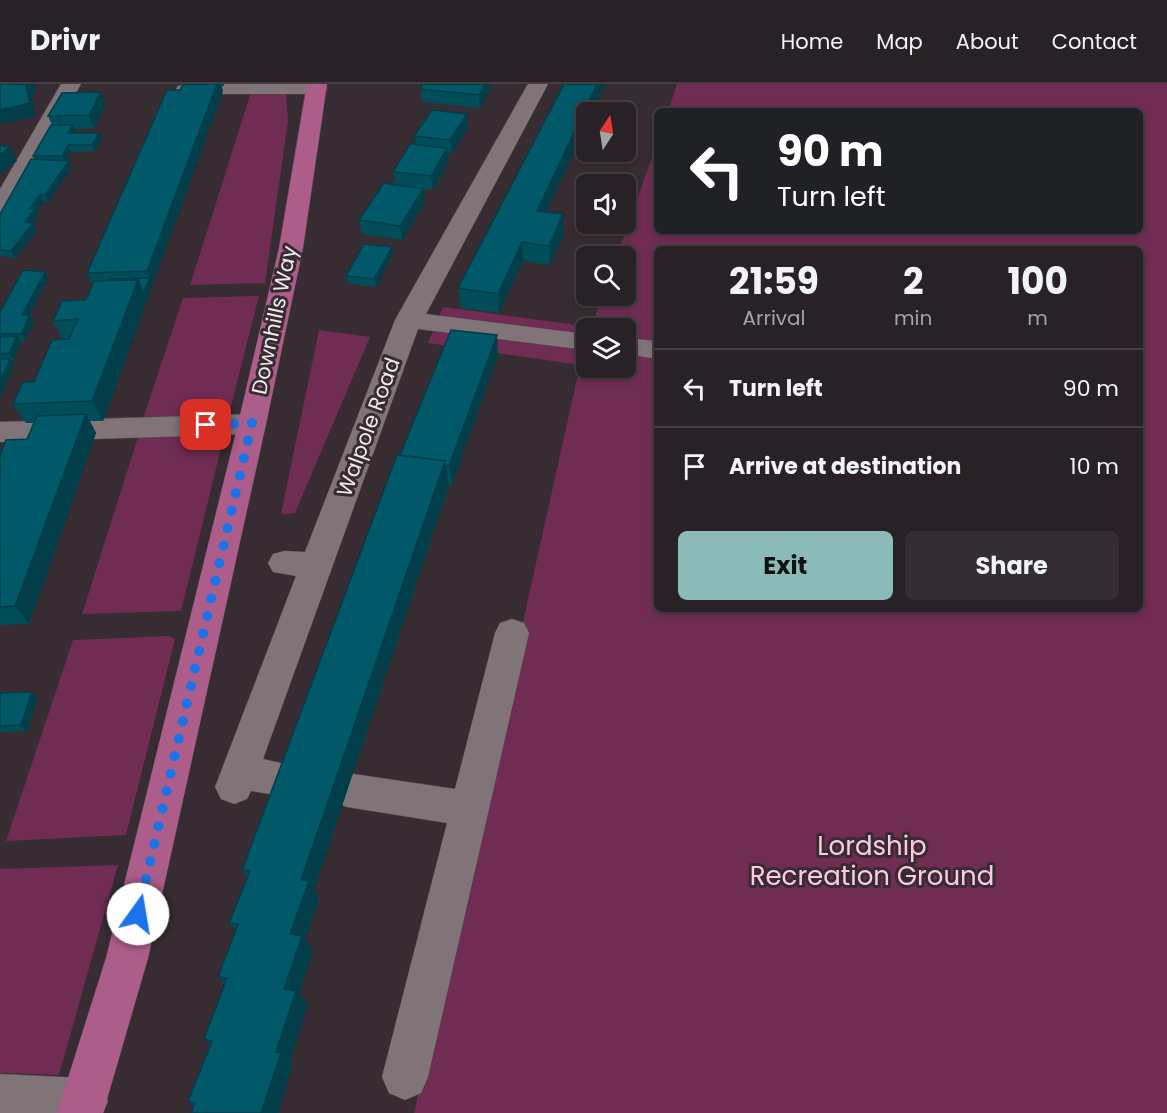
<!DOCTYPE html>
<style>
body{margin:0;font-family:Poppins,sans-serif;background:#342e32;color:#f1f3f6;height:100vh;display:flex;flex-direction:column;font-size:22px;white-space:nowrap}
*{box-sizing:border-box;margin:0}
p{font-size:20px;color:#a5a3a7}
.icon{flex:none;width:33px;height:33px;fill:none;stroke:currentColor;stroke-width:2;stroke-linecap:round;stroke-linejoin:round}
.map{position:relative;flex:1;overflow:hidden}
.drawer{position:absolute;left:654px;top:162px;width:489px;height:366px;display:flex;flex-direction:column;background:#282125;border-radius:9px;box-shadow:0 3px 9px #0003,0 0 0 2px #443e42}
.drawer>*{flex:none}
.guide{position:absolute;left:654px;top:24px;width:489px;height:126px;border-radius:9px;box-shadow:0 3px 9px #0003,0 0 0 2px #443e42;background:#202124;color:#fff;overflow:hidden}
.needle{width:39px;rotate:12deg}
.controls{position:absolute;left:576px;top:18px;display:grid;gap:12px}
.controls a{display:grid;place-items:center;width:60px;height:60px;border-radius:9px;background:#282125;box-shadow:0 3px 9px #0003,0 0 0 2px #443e42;font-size:30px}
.pin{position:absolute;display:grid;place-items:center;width:51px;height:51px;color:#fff;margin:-26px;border-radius:12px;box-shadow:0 3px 9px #0006}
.me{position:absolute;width:66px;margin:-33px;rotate:13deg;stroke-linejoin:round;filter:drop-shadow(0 0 4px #0008)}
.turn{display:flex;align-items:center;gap:21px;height:126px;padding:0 24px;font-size:27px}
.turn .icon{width:78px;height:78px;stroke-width:2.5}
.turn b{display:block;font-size:42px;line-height:51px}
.eta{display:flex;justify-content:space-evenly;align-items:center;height:102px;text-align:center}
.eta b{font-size:36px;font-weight:700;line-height:42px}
.cta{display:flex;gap:12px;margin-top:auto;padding:12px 24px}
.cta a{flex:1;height:69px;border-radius:9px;background:#8bbbb9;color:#111;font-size:24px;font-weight:700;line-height:69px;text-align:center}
.cta a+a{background:#342e32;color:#f1f3f6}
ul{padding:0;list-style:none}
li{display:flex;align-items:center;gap:18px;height:78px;padding:0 24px;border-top:2px solid #443e42}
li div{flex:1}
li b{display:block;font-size:22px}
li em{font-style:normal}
header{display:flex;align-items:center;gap:36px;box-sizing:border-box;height:84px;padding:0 30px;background:#282125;border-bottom:2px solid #443e42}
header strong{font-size:28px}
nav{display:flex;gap:33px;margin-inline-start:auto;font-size:21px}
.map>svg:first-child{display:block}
</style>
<header>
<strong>Drivr</strong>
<nav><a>Home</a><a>Map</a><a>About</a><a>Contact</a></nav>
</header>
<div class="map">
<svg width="1167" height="1029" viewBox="0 0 1167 1029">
<rect width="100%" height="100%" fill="#362c31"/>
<g fill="#702c53" fill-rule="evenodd">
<path d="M677,0H1167V1029H414L580,281L428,259L443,223L591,243L603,212H626V172H617L657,59V147H1140V27H668ZM657,165H1140V525H657ZM586,244H626V284H586Z"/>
<path d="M251,8L286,10L288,37L265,199L190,201Z"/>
<path d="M259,212L228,334L143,335L183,214Z"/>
<path d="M319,246L370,253L295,429L281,430Z"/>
<path d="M139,350L224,352L181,527L82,530Z"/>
<path d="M169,552L175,555L126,751L6,757L73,556Z"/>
<path d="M118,781L59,991L0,989V785Z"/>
</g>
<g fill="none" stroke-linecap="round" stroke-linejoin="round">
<defs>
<g id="minor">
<path d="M61,0H81L11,125L8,130L0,132V105Z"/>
<path d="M185,0H324L327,4L324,8L317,10H178L175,6L178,2Z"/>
<path d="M528,0H548L426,230L586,250V266L418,245L263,675L307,685L313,697L307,709L294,714L251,707L247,715L234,720L221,715L215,703L296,492L273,488L268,479L273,470L284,467L305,468L395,236Z"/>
<path d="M626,254L657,257V275L626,270Z"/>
<path d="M252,330L262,333L266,340L262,347L252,350L0,358V338Z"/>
<path d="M512,535L524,539L529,549L428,993L421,1009L405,1016L389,1009L382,993L447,739L347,723L334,718L328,706L334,694L347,689L455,705L495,549L500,539Z"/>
<path d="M0,990L85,994L101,1001L108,1017L103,1029H0Z"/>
</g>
<path id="major" d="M307,0H327L303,164L266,340L148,874L103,1029H57L106,874L238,340L279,164Z"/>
</defs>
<use href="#minor" stroke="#50484c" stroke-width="1"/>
<use href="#major" stroke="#50484c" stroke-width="1"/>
<use href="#minor" fill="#807479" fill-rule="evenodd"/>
<use href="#major" fill="#ac5d8a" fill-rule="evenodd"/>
</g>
<g fill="#014c59">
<path d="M183,0H224V2H221L223,7L103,337H90L96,349L29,540L0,541V371L27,355L34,339H26L13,320L34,298L63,256L53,237L86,216L92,201L87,189Z"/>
<path d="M423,0H491V4L480,24L422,18L420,5Z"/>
<path d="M564,0H605L592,28H586V41L546,128L564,150L550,181L523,177L499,229L461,224L458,204Z"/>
<path d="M106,21L94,44L74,45L75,48V49L101,56L95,67L71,68L66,77L72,84L48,118H44L36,127L38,132L33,139L37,146L15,174L0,172V130L34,75L33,72L52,41L48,32Z"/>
<path d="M468,44L452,69H448L449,77L433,106L423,105L425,118L402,156L362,150L359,136L395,101L393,88L416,60L414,52Z"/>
<path d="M393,170L376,203L347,199L346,192Z"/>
<path d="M45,188L48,195L30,231L34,238L25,257H20L21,259L14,276H11L14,282L0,314V228Z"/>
<path d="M498,271L452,401H449L314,806L319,814L305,855L313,867L299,910L308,920L290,977L293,980L278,1029H191L194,1021L188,1017L210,959L204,955L225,900L218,893L236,846L229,839L247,794L242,786L400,371Z"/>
<path d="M0,609L37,614L27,647L0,648Z"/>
</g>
<g fill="#013e49">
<path d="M27,0H37L32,16L36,32L2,40L0,36V26L26,3Z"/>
<path d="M217,0H221L223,7L103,337L92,317L138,196L150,194L147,187Z"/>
<path d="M485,0H491V4L480,24L479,11Z"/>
<path d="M597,0H605L592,28H586V41L538,146L537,127Z"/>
<path d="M101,8L106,21L94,44L89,31Z"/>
<path d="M467,30L468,44L452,69L450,56Z"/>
<path d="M73,41L75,48L71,56L68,49Z"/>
<path d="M99,49L101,56L95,67L92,61Z"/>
<path d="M68,61L71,68L65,79L62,72Z"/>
<path d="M10,63L17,77L0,90V71Z"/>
<path d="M447,64L449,77L433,106L431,92Z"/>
<path d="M69,77L72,84L48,118L45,111Z"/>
<path d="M423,105L425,118L402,156L400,142Z"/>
<path d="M40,111L44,118L36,127L38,132L33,139L37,146L15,174L11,167L25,138L30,124Z"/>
<path d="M563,130L564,150L550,181L549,162Z"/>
<path d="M522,158L523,177L499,229L498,210Z"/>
<path d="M392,163L393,170L376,203L374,195Z"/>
<path d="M45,188L48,195L26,238L22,231Z"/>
<path d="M30,231L34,238L25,257L21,250Z"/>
<path d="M497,251L498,271L452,401L449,382Z"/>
<path d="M17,252L21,259L14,276L9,269Z"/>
<path d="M10,275L14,282L0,314V297Z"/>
<path d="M86,330L96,349L29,540L15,522Z"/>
<path d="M445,377L449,401L314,806L319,814L305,855L313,867L299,910L308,920L290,977L293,980L278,1029H261L284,905L290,850L301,796Z"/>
<path d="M32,608L37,614L27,647L21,641Z"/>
</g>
<g fill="#015868" stroke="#013e49" stroke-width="1.5">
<path d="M0,0H27L26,3L30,19L0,26Z"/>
<path d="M183,0H217L147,187L87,189L167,6H180Z"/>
<path d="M423,0H485L479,11L420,5Z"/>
<path d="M564,0H597L537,127L563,130L549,162L522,158L498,210L458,204Z"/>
<path d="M101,8L89,31L48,32L62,9Z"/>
<path d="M432,26L467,30L450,56L414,52Z"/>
<path d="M51,41H73L68,49H99L92,61H68L62,72H33Z"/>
<path d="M410,60L447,64L431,92L393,88Z"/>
<path d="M0,61L10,63L0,71Z"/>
<path d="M31,75L69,77L45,111H40L30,124L35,125L25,138L33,139L11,167L0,166V130Z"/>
<path d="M384,99L423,105L400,142L359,136Z"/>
<path d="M364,160L392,163L374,195L346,192Z"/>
<path d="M23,186L45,188L22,231H30L21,250H0V228Z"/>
<path d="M150,194L143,208L138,196L107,197L108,195Z"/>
<path d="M138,196L92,317L13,320L23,298H34L52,256L69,255L78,235L53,237L62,217L86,216L94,197Z"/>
<path d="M451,246L497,251L449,382L443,381L445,377L400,371Z"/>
<path d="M17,252L9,269L0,270V253Z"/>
<path d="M0,275H10L0,297Z"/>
<path d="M86,330L15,522L0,523V385L1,382H0V371L6,356L27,355L37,332Z"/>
<path d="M397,371L445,377L301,796L309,797L290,850L302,852L284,905L296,907L276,968L281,969L261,1029H191L195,1019L188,1017L212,957L204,955L227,894L218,893L238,840L229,839L250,787L242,786Z"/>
<path d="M32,608L21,641L0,642V609Z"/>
</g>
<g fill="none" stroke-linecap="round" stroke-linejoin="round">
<path stroke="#1a73e8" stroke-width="10" stroke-dasharray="0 18" d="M138,830L252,339L206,341"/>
</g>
<g text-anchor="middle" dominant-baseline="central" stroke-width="6" stroke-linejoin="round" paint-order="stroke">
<g font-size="21" fill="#f2ebee" stroke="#362c31">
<text transform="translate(274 236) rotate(-78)">Downhills Way</text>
<text transform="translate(368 343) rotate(-70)">Walpole Road</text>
</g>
<g font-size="26" fill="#fbcbe3" stroke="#362c31">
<text x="872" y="762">Lordship<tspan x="872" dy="30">Recreation Ground</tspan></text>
</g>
</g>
</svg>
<div class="controls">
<a><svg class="needle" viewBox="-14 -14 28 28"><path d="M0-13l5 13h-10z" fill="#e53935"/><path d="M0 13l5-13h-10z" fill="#a5a3a7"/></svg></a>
<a><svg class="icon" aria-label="sound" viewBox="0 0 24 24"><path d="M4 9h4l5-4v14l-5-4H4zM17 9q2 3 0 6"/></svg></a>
<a><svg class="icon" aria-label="search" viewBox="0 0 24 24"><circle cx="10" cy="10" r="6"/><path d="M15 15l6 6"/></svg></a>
<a><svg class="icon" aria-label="layers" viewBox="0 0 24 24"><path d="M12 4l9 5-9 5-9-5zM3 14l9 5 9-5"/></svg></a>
</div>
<div class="pin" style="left:206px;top:341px;background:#d93025"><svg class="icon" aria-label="arrive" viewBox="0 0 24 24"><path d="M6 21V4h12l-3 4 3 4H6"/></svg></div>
<svg class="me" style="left:138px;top:830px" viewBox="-20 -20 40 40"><circle r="19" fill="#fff"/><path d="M0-13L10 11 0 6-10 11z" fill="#1a73e8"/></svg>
<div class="guide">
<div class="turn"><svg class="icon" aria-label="left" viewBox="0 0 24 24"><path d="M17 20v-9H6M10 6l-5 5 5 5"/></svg><div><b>90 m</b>Turn left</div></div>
</div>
<section class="drawer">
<div class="eta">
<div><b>21:59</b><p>Arrival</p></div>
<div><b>2</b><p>min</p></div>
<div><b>100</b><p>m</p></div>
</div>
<ul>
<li><svg class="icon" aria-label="left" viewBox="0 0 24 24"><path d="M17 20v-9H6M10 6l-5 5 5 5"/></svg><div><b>Turn left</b></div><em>90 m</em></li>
<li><svg class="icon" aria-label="arrive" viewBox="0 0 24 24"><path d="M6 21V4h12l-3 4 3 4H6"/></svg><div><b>Arrive at destination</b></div><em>10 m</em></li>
</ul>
<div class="cta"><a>Exit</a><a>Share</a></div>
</section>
</div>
